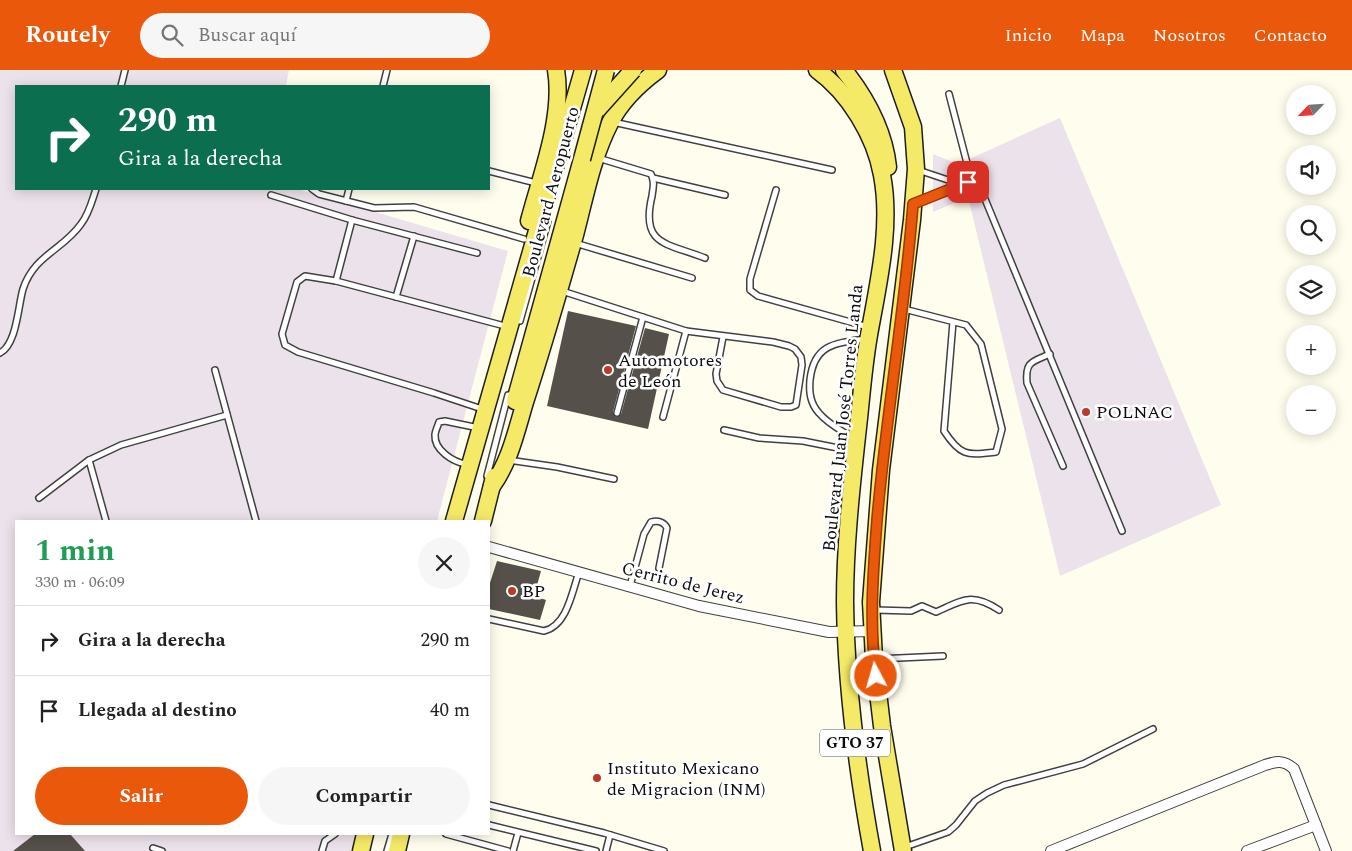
<!DOCTYPE html>
<html lang="es">
<meta charset="utf-8">
<style>
body{margin:0;font-family:Spectral,serif;background:#f6f6f6;color:#222;height:100vh;display:flex;flex-direction:column;font-size:19px;white-space:nowrap}
*{box-sizing:border-box;margin:0}
p{font-size:16px;color:#767676}
.icon{flex:none;width:28px;height:28px;fill:none;stroke:currentColor;stroke-width:2;stroke-linecap:round;stroke-linejoin:round}
.map{position:relative;flex:1;overflow:hidden}
.side{position:absolute;left:15px;top:450px;width:475px;height:315px;display:flex;flex-direction:column;background:#fff;border-radius:0px;box-shadow:0 2px 12px #0003}
.side>*{flex:none}
.banner{position:absolute;left:15px;top:15px;width:475px;height:105px;border-radius:0px;box-shadow:0 2px 12px #0003;background:#0b6e4f;color:#fff;overflow:hidden}
.needle{width:32px;rotate:245deg}
.controls{position:absolute;left:1286px;top:15px;display:grid;gap:10px}
.controls a{display:grid;place-items:center;width:50px;height:50px;border-radius:50%;background:#fff;box-shadow:0 2px 12px #0003;font-size:25px}
.pin{position:absolute;display:grid;place-items:center;width:42px;height:42px;color:#fff;margin:-21px;border-radius:10px;box-shadow:0 2px 8px #0006}
.me{position:absolute;width:55px;margin:-28px;rotate:354deg;stroke-linejoin:round;filter:drop-shadow(0 0 4px #0008)}
.turn{display:flex;align-items:center;gap:18px;height:105px;padding:0 20px;font-size:22px}
.turn .icon{width:65px;height:65px;stroke-width:2.5}
.turn b{display:block;font-size:35px;line-height:42px}
.round{display:grid;place-items:center;flex:none;width:52px;height:52px;border-radius:26px;background:#f6f6f6}
.summary{display:flex;align-items:center;justify-content:space-between;height:85px;padding:0 20px}
h1{font-size:30px;font-weight:700;line-height:38px;color:#1e9e55}
.button{display:flex;gap:10px;margin-top:auto;padding:10px 20px}
.button a{flex:1;height:58px;border-radius:30px;background:#ea580c;color:#fff;font-size:20px;font-weight:700;line-height:58px;text-align:center}
.button a+a{background:#f6f6f6;color:#222}
ul{padding:0;list-style:none}
li{display:flex;align-items:center;gap:15px;height:70px;padding:0 20px;border-top:1px solid #e0e0e0}
li div{flex:1}
li b{display:block;font-size:19px}
li em{font-style:normal}
header{display:flex;align-items:center;gap:30px;box-sizing:border-box;height:70px;padding:0 25px;background:#ea580c;color:#fff}
header strong{font-size:24px}
nav{display:flex;gap:28px;margin-inline-start:auto;font-size:18px}
.search{width:350px;height:45px;background:#f6f6f6;display:flex;align-items:center;gap:12px;box-sizing:border-box;padding:0 18px;border-radius:28px;color:#767676;font-size:19px}
.map>svg:first-child{display:block}
</style>
<header>
<strong>Routely</strong>
<div class="search"><svg class="icon" aria-label="search" viewBox="0 0 24 24"><circle cx="10" cy="10" r="6"/><path d="M15 15l6 6"/></svg>Buscar aquí</div>
<nav><a>Inicio</a><a>Mapa</a><a>Nosotros</a><a>Contacto</a></nav>
</header>
<div class="map">
<svg width="1352" height="781" viewBox="0 0 1352 781">
<rect width="100%" height="100%" fill="#fffeee"/>
<g fill="#ece2eb">
<path d="M0,0H289L286,16H16V119H297L508,181L437,451H16V764H355L351,781H0Z"/>
<path d="M1060,48L1221,435L1060,506L968,127L933,142V84L958,94Z"/>
</g>
<g fill="#56504a">
<path d="M568,241L636,256L613,342L616,347L621,344L645,258L669,264L648,359L547,336Z"/>
<path d="M497,491L541,501L534,526L546,530L540,550L489,539V516Z"/>
<path d="M35,764H70L85,781H13Z"/>
</g>
<g fill="none" stroke-linecap="round" stroke-linejoin="round">
<defs>
<g id="service">
<path d="M121,16L125,0"/>
<path d="M383,16L387,0"/>
<path d="M949,24L968,97V113"/>
<path d="M613,52L832,100"/>
<path d="M598,88L651,104C655,112 653,118 652,126C640,176 667,173 705,188"/>
<path d="M918,100L960,114"/>
<path d="M489,101L536,113"/>
<path d="M653,108L725,125"/>
<path d="M312,119L319,124L374,138L414,137L524,169"/>
<path d="M776,120L750,209V220L758,226L868,257"/>
<path d="M271,125L352,150L336,211L305,206L297,212L282,264L285,275L298,282L434,323L479,338"/>
<path d="M346,131L349,119"/>
<path d="M915,133C931,126 965,106 980,117L1122,461"/>
<path d="M352,150L477,183"/>
<path d="M575,173L692,208"/>
<path d="M336,211L501,255"/>
<path d="M562,221L686,261L663,347"/>
<path d="M396,227L414,166"/>
<path d="M904,239L966,255L981,274L1002,359L996,382C967,385 961,387 944,361L953,252"/>
<path d="M520,251L548,151"/>
<path d="M686,261L773,272L789,276L795,279L801,287L802,295L796,335L791,337H781L723,320L717,311L716,304L723,267"/>
<path d="M0,283C17,274 18,236 23,219C34,185 63,180 81,154C89,144 92,131 96,119"/>
<path d="M1050,284C1032,292 1025,291 1027,313L1063,396"/>
<path d="M215,300L256,451"/>
<path d="M617,343L643,247"/>
<path d="M724,360L759,368L803,371L853,381"/>
<path d="M853,368C841,360 828,354 819,343C810,333 809,322 810,310C814,274 835,273 866,269"/>
<path d="M89,390L106,451"/>
<path d="M508,390L557,397L614,409"/>
<path d="M466,394C453,392 434,380 435,365C435,361 438,356 439,352L445,351L474,357"/>
<path d="M487,406L508,325"/>
<path d="M39,428L89,390L121,375L227,345"/>
<path d="M630,516L644,464L651,452C658,450 664,452 667,458L659,498"/>
<path d="M875,540L911,541L922,536L936,542C963,530 972,522 999,540"/>
<path d="M489,549L544,561C567,556 572,522 579,502"/>
<path d="M877,589L943,586"/>
<path d="M489,735L604,763L664,781"/>
<path d="M489,755L596,781"/>
<path d="M446,764L508,781"/>
<path d="M905,777L948,762L956,755L975,731L987,723L1004,715L1083,694L1153,659"/>
<path d="M153,778L162,781"/>
<path d="M322,781L325,771L335,764"/>
<path d="M387,781L392,764"/>
<path d="M513,781L518,763"/>
<path d="M606,781L610,765"/>
</g>
<g id="minor">
<path d="M489,477L699,536L829,562L873,561"/>
<path d="M1051,781L1265,695C1277,691 1284,690 1294,699L1326,781"/>
<path d="M1247,781L1316,755"/>
</g>
<g id="primary">
<path d="M817,0C849,23 875,66 882,105C892,157 878,214 869,265C863,299 861,333 857,366C851,421 845,477 845,532C846,616 857,699 872,781"/>
<path d="M844,0C867,29 884,60 888,97"/>
<path d="M893,0L913,57L916,99L912,150L881,400L871,532L874,589L882,656L903,781"/>
<path d="M529,151C541,105 564,47 556,0"/>
<path d="M515,331L582,89"/>
<path d="M492,416C510,391 516,362 525,332C543,277 559,221 575,165C585,127 592,88 610,53C621,31 639,14 658,0"/>
<path d="M454,451L583,0"/>
<path d="M483,451L494,407"/>
<path d="M361,781L365,764"/>
<path d="M397,781L401,764"/>
</g>
</defs>
<use href="#service" stroke="#404040" stroke-width="8"/>
<use href="#minor" stroke="#404040" stroke-width="12"/>
<use href="#primary" stroke="#1e1e1e" stroke-width="19"/>
<use href="#service" stroke="#fff" stroke-width="5"/>
<use href="#minor" stroke="#fff" stroke-width="10"/>
<use href="#primary" stroke="#f5ea67" stroke-width="16"/>
<defs>
<g id="primary-bridge">
<path d="M598,39L633,0"/>
<path d="M582,89L606,0"/>
</g>
</defs>
<use href="#primary-bridge" stroke="#1e1e1e" stroke-width="19" stroke-linecap="butt"/>
<use href="#primary-bridge" stroke="#f5ea67" stroke-width="16"/>
</g>
<g fill="none" stroke-linecap="round" stroke-linejoin="round">
<defs>
<path id="route" d="M876,606C869,554 873,502 877,450C886,345 905,240 913,134L968,112"/>
</defs>
<use href="#route" stroke="#983908" stroke-width="12"/>
<use href="#route" stroke="#ea580c" stroke-width="9"/>
</g>
<g fill="#ba3928" stroke="#fff" stroke-width="2">
<circle cx="608" cy="300" r="5"/>
<circle cx="1086" cy="342" r="5"/>
<circle cx="512" cy="521" r="5"/>
<circle cx="597" cy="708" r="5"/>
</g>
<g text-anchor="middle" dominant-baseline="central" stroke-width="5" stroke-linejoin="round" paint-order="stroke">
<rect fill="#fff" stroke="#565656" stroke-width="1" x="820" y="659.5" width="70" height="27" rx="4"/>
<g font-size="16" font-weight="bold" fill="#0d0d0d">
<text x="855" y="673">GTO 37</text>
</g>
<g font-size="18" fill="#0d0d0d" stroke="#fff">
<text transform="translate(551 122) rotate(-75)">Boulevard Aeropuerto</text>
<text transform="translate(843 348) rotate(-84)">Boulevard Juan José Torres Landa</text>
<text transform="translate(683 513) rotate(14)">Cerrito de Jerez</text>
</g>
<g font-size="18" fill="#0d0d0d" stroke="#fff" text-anchor="start">
<text x="618" y="290">Automotores<tspan x="618" dy="21">de León</tspan></text>
<text x="1096" y="342">POLNAC</text>
<text x="522" y="521">BP</text>
<text x="607" y="698">Instituto Mexicano<tspan x="607" dy="21">de Migracion (INM)</tspan></text>
</g>
</g>
</svg>
<div class="controls">
<a><svg class="needle" viewBox="-14 -14 28 28"><path d="M0-13l5 13h-10z" fill="#e53935"/><path d="M0 13l5-13h-10z" fill="#767676"/></svg></a>
<a><svg class="icon" aria-label="sound" viewBox="0 0 24 24"><path d="M4 9h4l5-4v14l-5-4H4zM17 9q2 3 0 6"/></svg></a>
<a><svg class="icon" aria-label="search" viewBox="0 0 24 24"><circle cx="10" cy="10" r="6"/><path d="M15 15l6 6"/></svg></a>
<a><svg class="icon" aria-label="layers" viewBox="0 0 24 24"><path d="M12 4l9 5-9 5-9-5zM3 14l9 5 9-5"/></svg></a>
<a>+</a>
<a>−</a>
</div>
<div class="pin" style="left:968px;top:112px;background:#d93025"><svg class="icon" aria-label="arrive" viewBox="0 0 24 24"><path d="M6 21V4h12l-3 4 3 4H6"/></svg></div>
<svg class="me" style="left:876px;top:606px" viewBox="-20 -20 40 40"><circle r="17" fill="#ea580c" stroke="#fff" stroke-width="3"/><path d="M0-11L8 9 0 5-8 9z" fill="#fff"/></svg>
<div class="banner">
<div class="turn"><svg class="icon" aria-label="right" viewBox="0 0 24 24"><path d="M7 20v-9h11M14 6l5 5-5 5"/></svg><div><b>290 m</b>Gira a la derecha</div></div>
</div>
<section class="side">
<div class="summary"><div><h1>1 min</h1><p>330 m · 06:09</p></div><a class="round"><svg class="icon" aria-label="close" viewBox="0 0 24 24"><path d="M6 6l12 12M18 6L6 18"/></svg></a></div>
<ul>
<li><svg class="icon" aria-label="right" viewBox="0 0 24 24"><path d="M7 20v-9h11M14 6l5 5-5 5"/></svg><div><b>Gira a la derecha</b></div><em>290 m</em></li>
<li><svg class="icon" aria-label="arrive" viewBox="0 0 24 24"><path d="M6 21V4h12l-3 4 3 4H6"/></svg><div><b>Llegada al destino</b></div><em>40 m</em></li>
</ul>
<div class="button"><a>Salir</a><a>Compartir</a></div>
</section>
</div>
